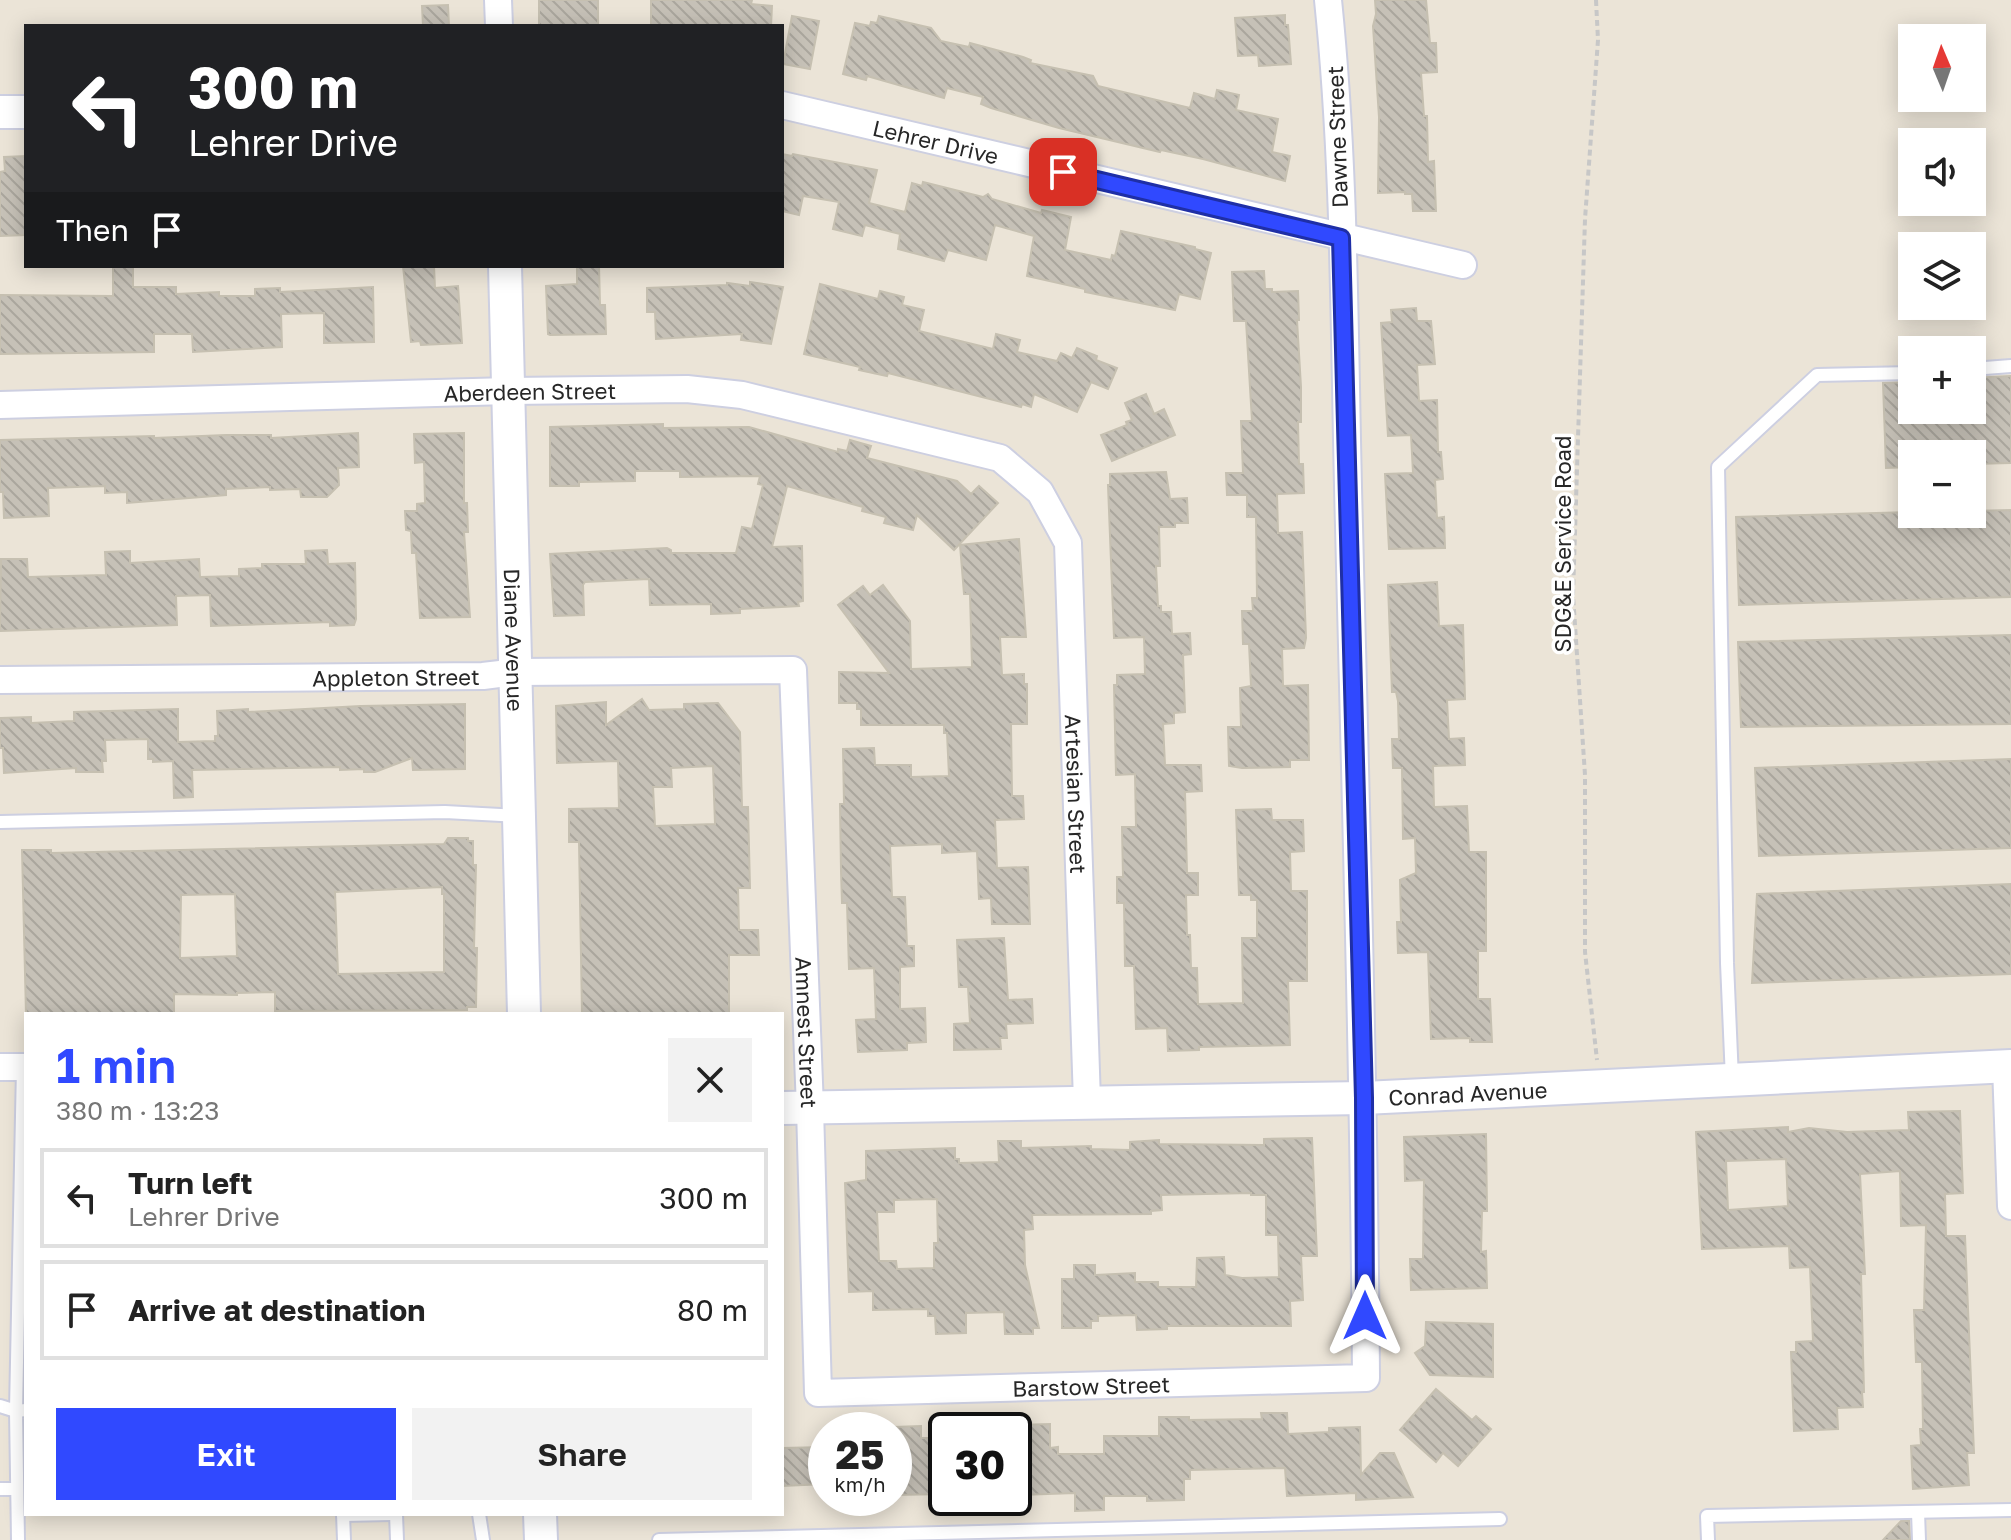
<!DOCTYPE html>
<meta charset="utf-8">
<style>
body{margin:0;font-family:"Golos Text",sans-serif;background:#f2f2f2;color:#222;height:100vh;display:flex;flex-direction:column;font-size:30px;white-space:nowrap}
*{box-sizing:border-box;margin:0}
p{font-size:26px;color:#767676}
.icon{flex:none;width:44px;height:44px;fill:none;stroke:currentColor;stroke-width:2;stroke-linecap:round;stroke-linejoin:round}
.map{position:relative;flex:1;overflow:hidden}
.side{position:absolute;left:24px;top:1012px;width:760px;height:504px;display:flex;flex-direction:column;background:#fff;border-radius:0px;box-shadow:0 4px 20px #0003}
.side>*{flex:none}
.hud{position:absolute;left:24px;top:24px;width:760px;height:244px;border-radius:0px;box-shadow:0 4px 20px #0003;background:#202124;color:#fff;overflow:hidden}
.needle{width:52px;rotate:358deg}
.controls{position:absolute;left:1898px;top:24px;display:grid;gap:16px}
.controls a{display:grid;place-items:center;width:88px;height:88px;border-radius:0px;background:#fff;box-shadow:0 4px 20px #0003;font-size:40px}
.speed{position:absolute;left:808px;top:1412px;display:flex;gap:16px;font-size:40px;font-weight:700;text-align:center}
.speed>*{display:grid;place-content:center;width:104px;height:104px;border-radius:50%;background:#fff;box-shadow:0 4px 20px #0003;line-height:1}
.speed small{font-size:20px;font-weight:400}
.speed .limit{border:4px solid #111;border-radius:12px;background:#fff;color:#111}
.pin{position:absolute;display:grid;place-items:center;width:68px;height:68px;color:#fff;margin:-34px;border-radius:16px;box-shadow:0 4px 12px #0006}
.me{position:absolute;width:88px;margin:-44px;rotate:0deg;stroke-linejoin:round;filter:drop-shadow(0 0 6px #0008)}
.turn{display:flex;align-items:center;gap:28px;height:168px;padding:0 32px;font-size:36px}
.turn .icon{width:104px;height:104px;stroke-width:2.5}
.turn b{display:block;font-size:56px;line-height:68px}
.then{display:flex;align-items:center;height:76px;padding:0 32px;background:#0003;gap:16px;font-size:30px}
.round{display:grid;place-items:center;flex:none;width:84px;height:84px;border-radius:0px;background:#f2f2f2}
.overview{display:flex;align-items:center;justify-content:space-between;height:136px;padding:0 32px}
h1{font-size:48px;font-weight:600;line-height:60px;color:#3049ff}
.button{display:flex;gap:16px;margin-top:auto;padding:16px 32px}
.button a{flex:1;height:92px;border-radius:0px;background:#3049ff;color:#fff;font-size:32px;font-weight:600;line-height:92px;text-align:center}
.button a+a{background:#f2f2f2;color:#222}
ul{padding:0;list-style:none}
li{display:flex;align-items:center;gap:24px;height:100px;margin:0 16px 12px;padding:0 16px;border:4px solid #e0e0e0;border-radius:0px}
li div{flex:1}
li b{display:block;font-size:30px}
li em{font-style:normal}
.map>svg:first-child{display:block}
</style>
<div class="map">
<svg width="2011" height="1540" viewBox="0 0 2011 1540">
<defs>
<pattern id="building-back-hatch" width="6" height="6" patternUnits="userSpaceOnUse" patternTransform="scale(2)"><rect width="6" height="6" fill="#c6c1b7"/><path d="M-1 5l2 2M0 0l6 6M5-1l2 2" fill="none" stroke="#aaa69d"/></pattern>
</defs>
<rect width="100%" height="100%" fill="#ebe4d7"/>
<g fill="url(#building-back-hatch)" stroke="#c6c0b1" stroke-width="2" fill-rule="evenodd">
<rect x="539" y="0" width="59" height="26"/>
<path d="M651,0H752L751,4L772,6L771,26H651Z"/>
<path d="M1375,0H1426L1430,43H1436L1437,72L1421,73L1424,116H1427L1428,162L1434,161L1436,211H1413L1412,194H1405V192L1378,193L1379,117L1373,26L1376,14Z"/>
<path d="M448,5L449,26H423L422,6Z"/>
<path d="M1285,15V25H1288L1291,64L1259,66L1258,55L1238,56L1235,18Z"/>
<path d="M792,16L819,21L810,69L783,64Z"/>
<path d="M879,16L931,28L941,41L969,47L970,43L1023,57L1031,60L1030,63L1093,76L1098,86L1190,108L1194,93L1215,99L1217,90L1239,95L1236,110L1278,119L1272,152L1290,156L1285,181L1203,159L1161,150L1160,152L1059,128L991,108L981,104L983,97L947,88L944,98L867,76L866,80L843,74L855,23L870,26L871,22L877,23Z"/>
<path d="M782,154L792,156L793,154L877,170L869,203L905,212L912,183L922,186L923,182L983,197L988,194L992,199L1041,213L1042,210L1071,217L1065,250L1111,260L1112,255L1115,256L1121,231L1195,247V249L1211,253L1200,299L1179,294L1175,310L1085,292V289L1027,276L1034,236L995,225L986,260L948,250L944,261L898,249L900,234L865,225L862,236L833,229L839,202L803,196L799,215L782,211Z"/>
<path d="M26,156V235L0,236V172L5,171L4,157Z"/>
<path d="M113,266H133V287H176V294L219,292V296H255V289L280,288V292L373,287L374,342L324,343V313L281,314L282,347L193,352L192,334H154V352L0,354V295L113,296Z"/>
<path d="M403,266H434L435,288L458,286L462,343L421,345L420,341L411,342Z"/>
<path d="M577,266H599L600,305H605L606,334L550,335L548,334L546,286L577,284Z"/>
<path d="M1264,271L1265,289H1272V292L1298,291L1299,320H1297L1301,387V422H1298L1299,464H1303L1304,493L1277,494L1278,533L1302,532L1306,638L1304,648L1282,649L1283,686L1308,685L1309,760H1290V767L1242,768L1229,766L1228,727H1241L1240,688L1251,686L1249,644H1243L1242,611H1253L1252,598H1257L1256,517H1247V495H1227L1226,473H1243L1241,421H1252L1246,321H1234L1232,272Z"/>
<path d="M750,282L783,287L771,344L741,340L742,334L656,339L655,312H647V288L727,285V283L750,286Z"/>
<path d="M820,284L878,299L880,291L904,297L902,305L924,310L919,331L993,349L996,334L1020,340L1017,352L1057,361L1061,353L1072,358L1077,348L1097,356L1096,360L1117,368L1108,389L1091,382L1077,412L1034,394L1031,407L1022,404L1021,407L888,373L887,376L859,370L860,367L804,354Z"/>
<path d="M1416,308L1417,321H1431L1435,364L1417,365L1419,401L1437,400L1438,452H1441L1443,479L1435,480L1437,518L1444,517L1445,548L1389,549L1385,474L1413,473L1411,435L1388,436L1381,323L1392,322L1391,310Z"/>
<path d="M2011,376V463L1972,464V454H1912V467L1886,468L1883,383L1912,382V410H1972V378Z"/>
<path d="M1146,394L1154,414L1164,409L1175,435L1112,461L1101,435L1127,425L1126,422L1132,420L1125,403Z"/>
<path d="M663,424V428L749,427L838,452V449L847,451L850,440L871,446L867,458L957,481L971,494L979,486L998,503L954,550L917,515L913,530L884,523L886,517L862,511L863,507L787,486L772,547L802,546L803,601L798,602L799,606L740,609V613L711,614V604L650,605L649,579L585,582L583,585L584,615L554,616L550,554L667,548L671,550V553H736L742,527L752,529L763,485L758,484L760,476L680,477V471H635V481L579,482V486H550V427Z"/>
<path d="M358,433L359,467L338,468L339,485L327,497H301L300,489L270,490V487L226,489V495L127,503V492L105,493V486L48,488L49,516L4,518L3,492H0V440L154,436V438L226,435H271V438Z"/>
<path d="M464,433V503H467L468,532H464L470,617L420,618L416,553H412L411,531L406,530L405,511H417V504L425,503L424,462L415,463L414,434Z"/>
<path d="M1166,472L1170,499L1187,498L1188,523H1175V527H1159L1160,566H1156L1158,606H1161V612H1171L1172,634L1190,633L1191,654L1183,655L1185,712L1174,713V723L1163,724L1165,765H1201L1202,791L1185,792L1187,873H1198V895H1186L1187,935H1190L1191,968H1197L1198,1004L1243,1003L1242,938H1257V900H1251V895H1239L1236,810L1271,809L1272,820H1303L1304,851L1290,852L1291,891H1307V981H1288L1290,1045L1199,1047V1050L1168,1051L1167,1028L1136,1029L1134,966H1125L1124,903H1117V877H1123L1122,827H1136L1135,774L1116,775L1114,685H1117V675L1145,674L1144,637L1114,638L1108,485H1110V474Z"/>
<path d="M2011,510V597L1739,605L1736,517L1912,512L1972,514V511Z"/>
<path d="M1019,539L1026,637H1000L1002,675L1024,674V684H1027V724H1011L1012,796H1023L1024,819L995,820L997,868L1028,867L1030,924H992L991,898L979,899L977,851L942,853V844L890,846L892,897H905L907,946H914V966L900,967V1009L925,1008L926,1042L907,1043V1050L858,1052L856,1020L876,1019L874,968L849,969L847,903H842L841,871L840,804H844L843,749L874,748L875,765H911V777L949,776L947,733H944V725H861V709H857V703H839V672L889,673L838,605L863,586L870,595L883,585L910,621L911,669L972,667L970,594H964L960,545Z"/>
<path d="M327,550L328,564L355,563L356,619L354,625L330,626V622L211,626L210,595L176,596L177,625L0,631L1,559H27L28,577L106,575L105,552L130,551V563L199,559L200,577L239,576V569L262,568V564H306L305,551Z"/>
<path d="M1437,582L1439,626L1463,625L1465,699L1447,700L1449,739L1464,738L1465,765L1433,766L1434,807L1467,806L1469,852H1486V951H1478V999H1490L1492,1042H1470V1038L1431,1039L1428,952L1398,953L1397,922H1401L1400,880L1416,873L1415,838L1403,839L1402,768H1393L1392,739H1399L1398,701L1396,692H1392L1388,585Z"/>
<path d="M2011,635V724L1741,727L1738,642Z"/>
<path d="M642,699L649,710L684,709V704L718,703L740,732L742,807H748L750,888H738L739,930H758L759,955H729V1014H582L579,842H569V809L619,808L618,761L557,763L556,706L606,702V725ZM713,766L715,824L655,826L653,787H672L671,768Z"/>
<path d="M465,704V769L413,770L412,758L375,772H364V769L340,770V767L192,770L193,797L174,798L173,761L153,762V759H148V739L105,740L106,761H102L103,772H76V768L4,773L3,748H0V718L31,717V723L74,721V712L178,709V742L215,741V736H218L217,711L248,709V712L361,706Z"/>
<path d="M2011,759V848L1759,856L1755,768Z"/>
<path d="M448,838H468V841H473V865H476L474,948H477L476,1007H467V1010L275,1011V992L237,993V995L174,994V1013L26,1014L22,850H51V853L444,844ZM442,887V894H444V972L338,974L335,892ZM235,894L237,956L180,958L181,895Z"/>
<path d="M2011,884V974L1752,983L1757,894Z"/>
<path d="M1004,938L1008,1000L1032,999L1033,1023L1006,1024L1007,1038H1000L1001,1049L954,1050V1024L970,1023L968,987H959L957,940Z"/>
<path d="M1960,1111L1963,1193L1945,1194L1946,1236H1965L1974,1453H1967L1969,1485L1913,1489L1911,1446L1921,1445L1920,1429H1923L1922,1362H1916L1914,1310H1924L1926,1225L1901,1226L1900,1171L1860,1174L1865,1274H1861L1864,1392H1862L1863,1407L1837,1408L1838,1429L1794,1431L1791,1352H1796V1342L1813,1341L1810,1267L1790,1268L1789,1246L1702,1249L1696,1132L1788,1127V1132L1809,1128L1847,1132L1909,1130L1908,1112ZM1786,1159L1788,1206L1728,1210L1726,1161Z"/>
<path d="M1486,1134L1487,1211H1482L1481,1252L1486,1251L1487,1288L1411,1290L1410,1259H1423L1424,1180L1405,1181L1404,1137Z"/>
<path d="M1312,1138L1317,1256H1301L1303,1300L1290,1301L1291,1326H1167V1329L1137,1330L1136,1315L1098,1316V1321H1091V1328H1062V1279H1074V1265H1095V1275L1135,1273V1282H1158V1287H1196L1197,1258L1224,1257L1225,1275L1242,1278L1279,1277L1278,1235H1266V1195H1251V1193L1161,1195L1162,1210L1151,1211V1214L1032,1215L1033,1229L1024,1230L1025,1265L1039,1328H1033V1334H1005L1004,1312L966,1313V1333L936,1334L935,1316H928V1309L873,1310V1291L849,1292L845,1183L866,1180V1151L955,1148V1159H959V1163L999,1162L998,1141H1021V1148L1091,1146V1149L1130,1150V1142L1159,1140V1144L1264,1145V1139ZM937,1199L938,1243H934V1268L897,1269L896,1261H879L877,1212H894V1200Z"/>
<path d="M1426,1322L1493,1324V1377L1430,1375L1415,1353L1425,1346Z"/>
<path d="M1436,1389L1472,1420L1476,1416L1491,1429L1458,1466L1443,1453L1436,1462L1400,1430Z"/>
<path d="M1261,1413H1287L1288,1434L1329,1432V1428L1360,1427L1361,1475L1380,1453H1394L1413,1497L1356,1500V1493L1287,1496L1285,1468L1190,1470V1479H1184V1500L1147,1501V1496H1104V1510L1075,1511V1493L1021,1495L1020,1455H1014V1425L1050,1424V1448L1058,1447V1454H1104V1436H1159V1417H1189V1420L1262,1419Z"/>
<path d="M921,1426V1438H946V1494L894,1495V1427Z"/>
<path d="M826,1447V1484L782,1486V1448Z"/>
<path d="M1901,1521H1909L1910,1540H1883Z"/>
</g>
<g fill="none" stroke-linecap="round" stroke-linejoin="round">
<defs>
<g id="service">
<path d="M1972,369L2011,366"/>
<path d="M0,822L445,812L517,816"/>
<path d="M1732,1079L1727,963L1718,467L1817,375L1912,373"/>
<path d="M0,1406L16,1411L23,1067"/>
<path d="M0,1489H16"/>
<path d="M1918,1512L1919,1540"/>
<path d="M343,1514L344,1540"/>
<path d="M396,1514L397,1540"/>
<path d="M479,1514L483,1540"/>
<path d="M343,1515L392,1514"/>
<path d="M18,1540L16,1411L26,1410"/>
<path d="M659,1540L1500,1519"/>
<path d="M1708,1540L1707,1516L2011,1510"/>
</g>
<g id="minor">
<path d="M498,0L499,26"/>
<path id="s1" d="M782,105L1463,265"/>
<path id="s2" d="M0,405L509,391L687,389L742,395L1000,458L1040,492L1068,543L1087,1101"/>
<path id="s3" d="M0,680L483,676L516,672L793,670L810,1108L818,1393L1366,1378C1364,1094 1356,810 1349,526C1344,351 1346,174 1328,0"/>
<path d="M2006,1066L2011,1206"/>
<path d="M0,1067H26"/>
</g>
<g id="tertiary">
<path d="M0,112H26"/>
<path id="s4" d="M505,266L524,1014"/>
<path id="s5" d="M782,1108L1364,1098L2011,1066"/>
<path d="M540,1514L541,1540"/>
</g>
</defs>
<use href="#service" stroke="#cdcfe1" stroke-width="16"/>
<use href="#minor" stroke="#cdcfe1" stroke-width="30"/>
<use href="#tertiary" stroke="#cdcfe1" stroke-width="36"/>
<path stroke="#c7c7c7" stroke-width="4" stroke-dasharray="6 4" stroke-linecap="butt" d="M1596,0L1598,40L1585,219L1573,595L1585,775V952L1597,1060"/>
<use href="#service" stroke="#fff" stroke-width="12"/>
<use href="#minor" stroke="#fff" stroke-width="26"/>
<use href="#tertiary" stroke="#fff" stroke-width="32"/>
</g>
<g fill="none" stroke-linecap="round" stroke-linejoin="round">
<defs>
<path id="route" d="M1063,172L1341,238L1364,1098L1365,1316"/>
</defs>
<use href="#route" stroke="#1f2fa6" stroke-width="20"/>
<use href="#route" stroke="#3049ff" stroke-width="14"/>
</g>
<g text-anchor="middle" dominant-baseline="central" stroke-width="7" stroke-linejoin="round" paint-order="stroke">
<g font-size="22" fill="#272727" stroke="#fff">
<text transform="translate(1337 137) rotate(-92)">Dawne Street</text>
<text stroke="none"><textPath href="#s1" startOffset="158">Lehrer Drive</textPath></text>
<text stroke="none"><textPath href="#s2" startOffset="530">Aberdeen Street</textPath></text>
<text transform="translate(1562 544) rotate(-90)">SDG&amp;E Service Road</text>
<text stroke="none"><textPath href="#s4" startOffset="374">Diane Avenue</textPath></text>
<text stroke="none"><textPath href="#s3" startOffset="396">Appleton Street</textPath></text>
<text stroke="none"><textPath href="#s2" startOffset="1370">Artesian Street</textPath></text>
<text stroke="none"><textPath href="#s3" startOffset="1156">Amnest Street</textPath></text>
<text stroke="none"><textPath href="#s5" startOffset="686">Conrad Avenue</textPath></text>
<text stroke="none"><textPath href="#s3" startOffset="1790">Barstow Street</textPath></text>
</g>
</g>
</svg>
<div class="controls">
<a><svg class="needle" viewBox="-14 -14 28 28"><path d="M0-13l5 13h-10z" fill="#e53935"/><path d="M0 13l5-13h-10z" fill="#767676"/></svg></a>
<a><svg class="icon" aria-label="sound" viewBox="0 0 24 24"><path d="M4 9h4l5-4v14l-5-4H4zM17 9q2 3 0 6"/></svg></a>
<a><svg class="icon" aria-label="layers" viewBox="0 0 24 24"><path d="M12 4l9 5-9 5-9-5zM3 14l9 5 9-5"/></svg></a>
<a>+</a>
<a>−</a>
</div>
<div class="speed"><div>25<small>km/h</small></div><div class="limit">30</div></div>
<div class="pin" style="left:1063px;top:172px;background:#d93025"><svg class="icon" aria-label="arrive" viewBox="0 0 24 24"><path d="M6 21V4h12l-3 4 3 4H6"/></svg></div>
<svg class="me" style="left:1365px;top:1316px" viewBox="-20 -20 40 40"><path d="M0-17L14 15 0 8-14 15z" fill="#3049ff" stroke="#fff" stroke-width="4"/></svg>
<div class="hud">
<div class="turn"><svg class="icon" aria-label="left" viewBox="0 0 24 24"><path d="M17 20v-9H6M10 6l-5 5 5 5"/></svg><div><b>300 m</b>Lehrer Drive</div></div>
<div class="then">Then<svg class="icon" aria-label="arrive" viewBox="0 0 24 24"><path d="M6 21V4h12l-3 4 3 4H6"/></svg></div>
</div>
<section class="side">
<div class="overview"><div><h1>1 min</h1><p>380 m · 13:23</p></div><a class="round"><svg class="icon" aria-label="close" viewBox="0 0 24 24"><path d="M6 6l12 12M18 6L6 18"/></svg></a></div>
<ul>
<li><svg class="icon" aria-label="left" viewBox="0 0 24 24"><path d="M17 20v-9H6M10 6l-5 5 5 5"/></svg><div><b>Turn left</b><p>Lehrer Drive</p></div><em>300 m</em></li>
<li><svg class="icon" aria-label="arrive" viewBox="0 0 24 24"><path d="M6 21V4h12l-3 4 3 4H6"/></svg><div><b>Arrive at destination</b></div><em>80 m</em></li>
</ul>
<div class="button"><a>Exit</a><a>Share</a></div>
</section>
</div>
